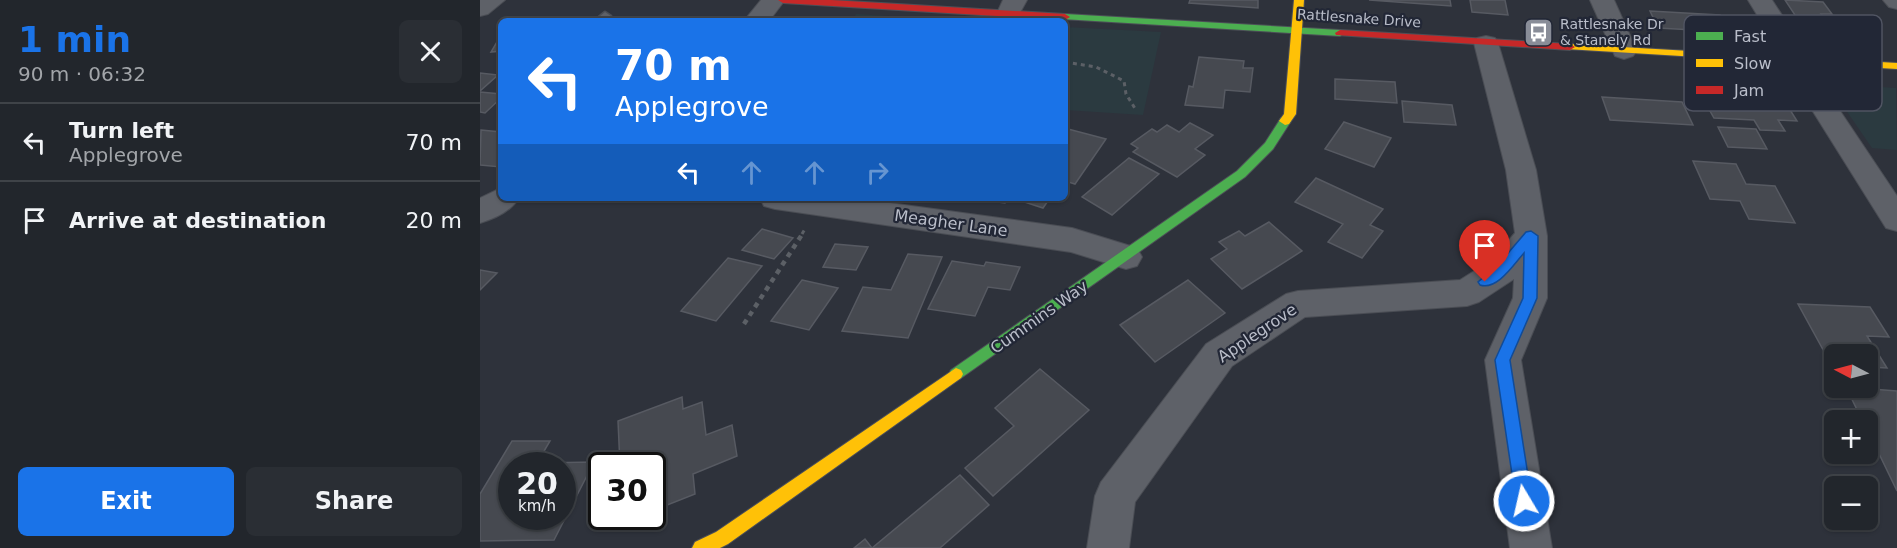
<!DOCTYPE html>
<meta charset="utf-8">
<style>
body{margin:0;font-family:"DejaVu Sans",sans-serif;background:#2a2e34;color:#f1f3f6;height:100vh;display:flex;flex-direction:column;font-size:22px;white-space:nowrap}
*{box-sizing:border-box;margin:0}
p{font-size:20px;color:#a2a5a9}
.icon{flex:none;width:33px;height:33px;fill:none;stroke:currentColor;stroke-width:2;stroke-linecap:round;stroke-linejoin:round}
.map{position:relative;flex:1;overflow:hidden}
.sheet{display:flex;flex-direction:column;background:#22262c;width:480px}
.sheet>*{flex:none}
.hud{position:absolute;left:18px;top:18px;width:570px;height:183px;border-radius:9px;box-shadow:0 2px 4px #0004,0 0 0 2px #3f4348;background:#1a73e8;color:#fff;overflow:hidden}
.needle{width:39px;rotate:276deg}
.buttons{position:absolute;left:1344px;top:344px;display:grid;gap:12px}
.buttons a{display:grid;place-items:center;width:54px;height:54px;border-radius:9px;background:#22262c;box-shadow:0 2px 4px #0004,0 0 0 2px #3f4348;font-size:30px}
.speed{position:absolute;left:18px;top:452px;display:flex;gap:12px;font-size:30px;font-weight:700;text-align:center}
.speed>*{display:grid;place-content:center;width:78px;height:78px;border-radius:50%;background:#22262c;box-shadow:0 2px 4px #0004,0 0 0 2px #3f4348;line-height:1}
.speed small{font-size:15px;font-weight:400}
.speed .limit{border:3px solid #111;border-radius:9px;background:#fff;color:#111}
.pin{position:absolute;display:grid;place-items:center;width:51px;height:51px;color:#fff;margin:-62px -26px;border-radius:50% 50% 50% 0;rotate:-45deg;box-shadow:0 0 6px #0007}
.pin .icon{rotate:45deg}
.me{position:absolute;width:66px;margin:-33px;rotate:351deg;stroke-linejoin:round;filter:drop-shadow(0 0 4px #0008)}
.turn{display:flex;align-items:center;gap:21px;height:126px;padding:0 18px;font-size:27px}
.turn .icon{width:78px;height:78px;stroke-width:2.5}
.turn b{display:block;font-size:42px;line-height:51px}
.lanes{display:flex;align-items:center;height:57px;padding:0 18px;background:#0003;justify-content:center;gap:30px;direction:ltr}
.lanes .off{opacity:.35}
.round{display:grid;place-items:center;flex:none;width:63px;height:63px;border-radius:9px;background:#2a2e34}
.headline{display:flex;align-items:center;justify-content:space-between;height:102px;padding:0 18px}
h1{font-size:36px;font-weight:700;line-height:45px;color:#1a73e8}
.action{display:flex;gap:12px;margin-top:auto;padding:12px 18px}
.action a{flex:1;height:69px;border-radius:9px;background:#1a73e8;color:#fff;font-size:24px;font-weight:700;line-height:69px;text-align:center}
.action a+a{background:#2a2e34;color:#f1f3f6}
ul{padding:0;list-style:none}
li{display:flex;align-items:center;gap:18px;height:78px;padding:0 18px;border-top:2px solid #3f4348}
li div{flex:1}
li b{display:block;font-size:22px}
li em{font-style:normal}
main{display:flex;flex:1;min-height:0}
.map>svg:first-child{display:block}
</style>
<main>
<section class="sheet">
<div class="headline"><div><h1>1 min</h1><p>90 m · 06:32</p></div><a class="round"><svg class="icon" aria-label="close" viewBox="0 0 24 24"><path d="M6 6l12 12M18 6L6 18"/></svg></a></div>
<ul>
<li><svg class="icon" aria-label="left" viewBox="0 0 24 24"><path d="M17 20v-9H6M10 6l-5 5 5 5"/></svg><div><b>Turn left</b><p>Applegrove</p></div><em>70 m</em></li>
<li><svg class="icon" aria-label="arrive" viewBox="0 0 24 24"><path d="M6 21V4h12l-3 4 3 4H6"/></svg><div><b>Arrive at destination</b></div><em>20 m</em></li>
</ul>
<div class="action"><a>Exit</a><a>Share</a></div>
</section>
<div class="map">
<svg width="1417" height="548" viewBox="0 0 1417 548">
<rect width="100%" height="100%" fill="#2e323b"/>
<g fill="#2b3a40">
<path d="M376,14L490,21H372Z"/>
<path d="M585,27L681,32L663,115L585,110Z"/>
<path d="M1348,84L1416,88L1417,150L1392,148Z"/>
</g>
<g fill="#464950" stroke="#575a62" stroke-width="1.5" fill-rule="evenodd">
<path d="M710,0H778V8L709,3Z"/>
<path d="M889,0H970L971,6Z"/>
<path d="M990,0H1025L1028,15L992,12Z"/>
<path d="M1305,0L1343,2L1352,14H1341L1352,28L1323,27Z"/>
<path d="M1170,11L1240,15L1250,32L1178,28Z"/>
<path d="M21,35V51L11,52Z"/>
<path d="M719,57L764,61L763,68H773L770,92L745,90L743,108L705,105L709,86L713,87Z"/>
<path d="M0,73L18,75L0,91Z"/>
<path d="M855,79L915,82L917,103L855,99Z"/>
<path d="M0,92L21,94V98L5,113L0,112Z"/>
<path d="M1221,95L1287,98L1291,104L1307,105L1317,121L1298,120L1305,131L1280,130L1274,120L1234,118Z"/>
<path d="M1122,97L1202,102L1213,125L1130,120Z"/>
<path d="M922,101L972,105L976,125L924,122Z"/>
<path d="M864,122L911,138L894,167L845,149Z"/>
<path d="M710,123L733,135L715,149L725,155L697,177L653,152L658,148L651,144L672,129L677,132L687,125L699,132Z"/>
<path d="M1238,127L1276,129L1287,149L1248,147Z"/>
<path d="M588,129L626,139L595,184L585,181V133Z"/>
<path d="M1,130L21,132V167L0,165Z"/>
<path d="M649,158L679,174L632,215L602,197Z"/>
<path d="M1213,161L1256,164L1266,184L1295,186L1315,223L1269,219L1260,201L1230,199Z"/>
<path d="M836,178L903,209L890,225L903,231L882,258L848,242L863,224L815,202Z"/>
<path d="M486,198H528L525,203Z"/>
<path d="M532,198H570L563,208Z"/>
<path d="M789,222L822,251L762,289L731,259L747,249L739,242L759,231L765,236Z"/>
<path d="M282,229L313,238L294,259L262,250Z"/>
<path d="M355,244L388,247L376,270L343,267Z"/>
<path d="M428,254L462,257L428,338L362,331L383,287L411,290Z"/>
<path d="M248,258L282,266L236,321L201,311Z"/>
<path d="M472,261L504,266L506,262L540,267L530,290L508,287L495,316L448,309Z"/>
<path d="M0,270L17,273L0,290Z"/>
<path d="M322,280L358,288L329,330L291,321Z"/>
<path d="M708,280L745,313L675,362L640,325Z"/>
<path d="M1318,304L1390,307L1409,337L1387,336L1407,368L1388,367V354H1354V366H1352Z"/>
<path d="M560,369L609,410L513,496L485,468L534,426L515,408Z"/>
<path d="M1366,387L1417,391V491L1388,431V420H1382Z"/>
<path d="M202,397L203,409L222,402L226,435L252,425L257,456L213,474L215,494L172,511V465H140L138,421Z"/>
<path d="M32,441H70L57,463L114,462L74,540L0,541V494ZM32,465H82V516H32Z"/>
<path d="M480,475L509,505L460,548H374L385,539L392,548Z"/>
</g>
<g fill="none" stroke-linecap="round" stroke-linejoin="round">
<defs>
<path id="lane" d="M125,12L131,16L127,21H114Z"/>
<g id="street">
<path d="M0,0H25L8,14L0,16Z"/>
<path d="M281,0H305L289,21H264Z"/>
<path d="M523,0H547L537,18L529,20L521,18L517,13Z"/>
<path d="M1110,0H1134L1157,51L1153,56L1144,59L1135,56Z"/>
<path d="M1268,0H1292L1324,49L1338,78L1417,196V231L1406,228L1312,78L1298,49Z"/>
<path d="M1403,0H1417V9L1409,7Z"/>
<path d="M1006,36L1015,38L1018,43L1056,170L1067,236V298L1041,360L1072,548H1030L1005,360L1033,298L1034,279L999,302L987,306L825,317L752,366L655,502L649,548H607L615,496L621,482L726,344L806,294L818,291L980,280L1010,261L1035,233L1026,170L994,43L997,38Z"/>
<path d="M21,188V198H39C31,211 14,219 0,223V198Z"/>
<path d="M280,198H373L592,228L657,248L662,257L657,266L646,269L591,252L295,209L284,206Z"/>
</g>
<g id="fast">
<path d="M585,14L860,30L865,33L860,36L582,19V15Z"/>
<path d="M805,117L811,121L793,149L765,177L481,378L476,380L471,378L469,374L471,370L757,171L785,143L801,118Z"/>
</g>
<g id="slow">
<path d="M814,0H824L816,114L809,124L805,125L799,121L804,114Z"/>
<path d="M1090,44L1417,63V69L1086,49V45Z"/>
<path d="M476,368L481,370L483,374L481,378L248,544L240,548H212L215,542L236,532Z"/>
</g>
<g id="jam">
<path d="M298,0H351L585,14L590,17L585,20L303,3Z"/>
<path d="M860,30L1090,44L1095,47L1090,50L856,35L855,33Z"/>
</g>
</defs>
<use href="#lane" stroke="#4a4d54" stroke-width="3"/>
<use href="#street" stroke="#4a4d54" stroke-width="2"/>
<use href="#fast" stroke="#4c4f57" stroke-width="2"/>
<use href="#slow" stroke="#4c4f57" stroke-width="2"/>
<use href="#jam" stroke="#4c4f57" stroke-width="2"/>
<g stroke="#5c6066" stroke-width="3" stroke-dasharray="4 4" stroke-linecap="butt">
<path d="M585,62L616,67L644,81L646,94L656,110"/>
<path d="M322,234L325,229"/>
</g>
<path stroke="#5c6066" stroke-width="4.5" stroke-dasharray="5 5" stroke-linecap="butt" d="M264,324L323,233"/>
<use href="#lane" fill="#5e6168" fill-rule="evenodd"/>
<use href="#street" fill="#5e6168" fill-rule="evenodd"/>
<use href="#fast" fill="#4caf50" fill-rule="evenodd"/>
<use href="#slow" fill="#ffc107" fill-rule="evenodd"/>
<use href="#jam" fill="#c62828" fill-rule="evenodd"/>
</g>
<path fill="#1a73e8" stroke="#114b97" stroke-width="1.5" d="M1051,231L1058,236L1057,298L1030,360L1052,501L1050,507L1044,509L1038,507L1036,501L1015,360L1043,298L1044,253C1034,264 1017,291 1000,285L998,282L1017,266L1046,232Z"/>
<defs>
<symbol id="bus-square" viewBox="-11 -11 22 22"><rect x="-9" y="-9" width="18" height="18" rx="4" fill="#898d98" stroke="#222736"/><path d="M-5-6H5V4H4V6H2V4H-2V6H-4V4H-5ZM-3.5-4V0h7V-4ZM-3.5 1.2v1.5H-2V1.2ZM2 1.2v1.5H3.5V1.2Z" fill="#fff"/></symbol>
</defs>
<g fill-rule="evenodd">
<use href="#bus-square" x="1042" y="16" width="33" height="33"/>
</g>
<g text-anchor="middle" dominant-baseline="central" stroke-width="4.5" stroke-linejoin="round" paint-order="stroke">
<g font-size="14" fill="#babeca" stroke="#222736">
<text transform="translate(879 18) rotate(4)">Rattlesnake Drive</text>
</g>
<g font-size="14" fill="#babeca" stroke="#222736" text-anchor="start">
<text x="1080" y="24">Rattlesnake Dr<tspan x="1080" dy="16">&amp; Stanely Rd</tspan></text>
</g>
<g font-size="16" fill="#babeca" stroke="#222736">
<text transform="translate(471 223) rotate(8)">Meagher Lane</text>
<text transform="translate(559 317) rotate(-35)">Cummins Way</text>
<text transform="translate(777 333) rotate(-34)">Applegrove</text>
</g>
</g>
<rect x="1204" y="15" width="198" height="96" rx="9" fill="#222736" stroke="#505462" stroke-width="1.5"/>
<rect x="1216" y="32" width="27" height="8" fill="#4caf50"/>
<rect x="1216" y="59" width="27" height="8" fill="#ffc107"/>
<rect x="1216" y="86" width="27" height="8" fill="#c62828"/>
<g font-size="16" fill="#babeca">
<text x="1254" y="42">Fast</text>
<text x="1254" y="69">Slow</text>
<text x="1254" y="96">Jam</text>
</g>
</svg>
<div class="buttons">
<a><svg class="needle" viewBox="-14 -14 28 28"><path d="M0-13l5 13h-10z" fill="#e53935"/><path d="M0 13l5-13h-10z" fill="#a2a5a9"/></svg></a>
<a>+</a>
<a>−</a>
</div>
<div class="speed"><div>20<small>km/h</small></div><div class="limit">30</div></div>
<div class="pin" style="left:1005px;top:282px;background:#d93025"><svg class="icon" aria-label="arrive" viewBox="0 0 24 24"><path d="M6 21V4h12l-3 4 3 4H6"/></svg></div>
<svg class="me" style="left:1044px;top:501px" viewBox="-20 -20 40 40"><circle r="17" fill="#1a73e8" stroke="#fff" stroke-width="3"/><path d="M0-11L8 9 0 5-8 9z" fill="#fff"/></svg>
<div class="hud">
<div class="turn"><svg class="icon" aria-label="left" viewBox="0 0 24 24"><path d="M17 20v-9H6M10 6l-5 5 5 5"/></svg><div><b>70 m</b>Applegrove</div></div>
<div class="lanes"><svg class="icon" aria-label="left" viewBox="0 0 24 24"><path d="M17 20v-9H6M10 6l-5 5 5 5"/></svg><svg class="icon off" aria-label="ahead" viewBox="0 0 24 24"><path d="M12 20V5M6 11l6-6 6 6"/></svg><svg class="icon off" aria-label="ahead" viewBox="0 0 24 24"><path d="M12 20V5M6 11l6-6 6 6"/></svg><svg class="icon off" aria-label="right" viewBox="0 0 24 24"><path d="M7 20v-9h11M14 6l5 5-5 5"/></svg></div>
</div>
</div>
</main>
